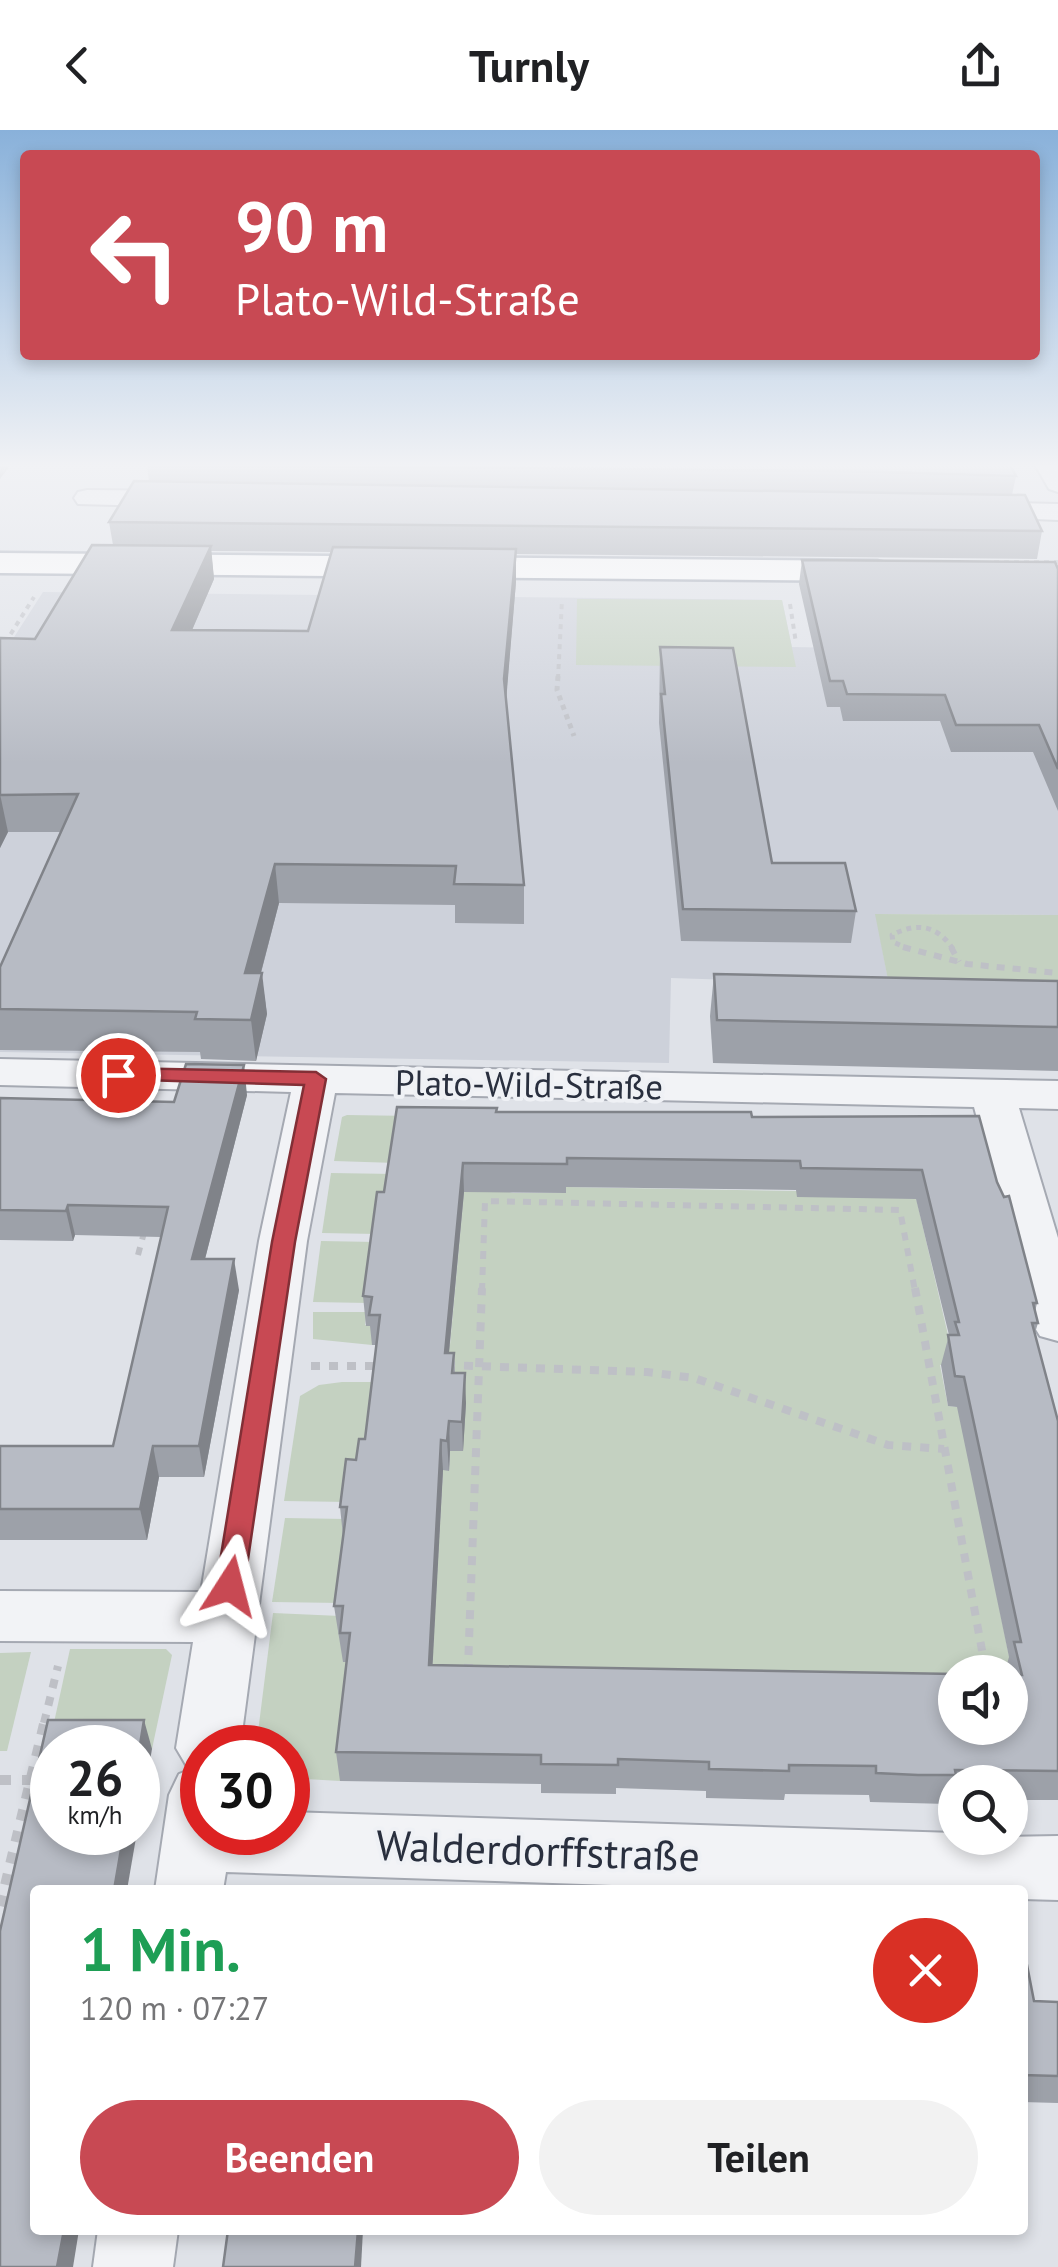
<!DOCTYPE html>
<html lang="de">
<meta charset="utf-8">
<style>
body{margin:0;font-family:"PT Sans",sans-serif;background:#f2f2f2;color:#202124;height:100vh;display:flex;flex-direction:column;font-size:38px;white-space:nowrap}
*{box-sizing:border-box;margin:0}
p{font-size:32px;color:#757577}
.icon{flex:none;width:55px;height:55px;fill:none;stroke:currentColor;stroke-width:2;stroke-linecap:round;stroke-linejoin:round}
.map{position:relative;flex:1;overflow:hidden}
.sheet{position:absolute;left:30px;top:1755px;width:998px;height:350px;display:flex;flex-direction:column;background:#fff;border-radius:10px;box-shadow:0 5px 15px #0003}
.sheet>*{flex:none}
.hud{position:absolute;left:20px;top:20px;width:1020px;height:210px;border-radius:10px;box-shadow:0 5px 15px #0003;background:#c84953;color:#fff;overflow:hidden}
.controls{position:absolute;left:938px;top:1525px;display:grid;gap:20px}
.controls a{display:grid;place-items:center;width:90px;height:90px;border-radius:50%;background:#fff;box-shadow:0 5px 15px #0003;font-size:50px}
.speed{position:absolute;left:30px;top:1595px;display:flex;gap:20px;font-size:50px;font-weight:700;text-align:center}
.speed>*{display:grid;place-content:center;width:130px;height:130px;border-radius:50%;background:#fff;box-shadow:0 5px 15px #0003;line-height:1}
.speed small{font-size:25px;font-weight:400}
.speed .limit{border:15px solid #d22;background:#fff;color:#111}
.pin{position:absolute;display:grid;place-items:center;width:85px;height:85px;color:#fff;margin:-42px;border:5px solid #fff;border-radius:50%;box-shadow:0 2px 10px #0007}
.me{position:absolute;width:110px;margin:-55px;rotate:9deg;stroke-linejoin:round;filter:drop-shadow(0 0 8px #0008)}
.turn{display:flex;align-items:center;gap:35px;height:210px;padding:0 50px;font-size:45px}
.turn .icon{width:130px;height:130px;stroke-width:2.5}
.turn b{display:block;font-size:70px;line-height:85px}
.round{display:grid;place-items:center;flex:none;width:105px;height:105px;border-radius:52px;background:#f2f2f2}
.head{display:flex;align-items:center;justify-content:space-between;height:170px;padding:0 50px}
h1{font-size:60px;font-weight:700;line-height:75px;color:#1e9e55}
.primary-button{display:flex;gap:20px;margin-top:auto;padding:20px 50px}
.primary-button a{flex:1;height:115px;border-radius:60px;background:#c84953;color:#fff;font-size:40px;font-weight:700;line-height:115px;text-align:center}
.primary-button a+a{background:#f2f2f2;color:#202124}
header{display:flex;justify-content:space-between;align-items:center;height:130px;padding:0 50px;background:#fff;font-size:45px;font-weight:700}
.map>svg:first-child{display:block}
</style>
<header><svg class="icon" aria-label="back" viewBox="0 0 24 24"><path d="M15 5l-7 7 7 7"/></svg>Turnly<svg class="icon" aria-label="share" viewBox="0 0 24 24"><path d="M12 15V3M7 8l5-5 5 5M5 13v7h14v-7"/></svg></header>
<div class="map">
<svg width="1058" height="2137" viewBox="0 0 1058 2137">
<rect width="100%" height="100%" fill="#dfe2e8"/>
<path fill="#cdd1da" d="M43,462L782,470L792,517L1058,522V785L876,784L889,855L671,848L669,933L0,922V529Z"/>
<g fill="#c4d1c1">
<path d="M577,469L782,470L796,537L576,535Z"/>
<path d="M875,784L1058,785V859L889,855Z"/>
<path d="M347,985L537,988L396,1033L334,1031L342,987Z"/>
<path d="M331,1043L395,1044L377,1104L322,1103Z"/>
<path d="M465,1050L513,1063H566V1057L797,1061V1067L914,1059L952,1222V1235H940L948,1276L959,1277L1012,1541L955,1542V1573L430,1572L443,1340H449L450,1321L388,1215H450Z"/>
<path d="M321,1111L376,1112L368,1173L313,1172Z"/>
<path d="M313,1182H367L365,1195L374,1196L372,1215L313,1209Z"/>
<path d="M342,1252H378L368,1339L348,1372L284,1371L300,1266L319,1255Z"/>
<path d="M285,1388L346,1389L341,1473L272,1472Z"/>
<path d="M273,1483L340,1486L353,1533L340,1651L288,1648V1618H256Z"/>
<path d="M70,1519H166L172,1525L152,1619L48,1620Z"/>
<path d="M31,1522L7,1621H0V1523Z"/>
</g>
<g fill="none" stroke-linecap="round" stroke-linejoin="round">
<defs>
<g id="minor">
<path d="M1034,333H1058V362L1049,359Z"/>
<path d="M87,360L190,361L203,369L190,377L78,374L74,368L78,362Z"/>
<path d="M967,372L1058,374V390L958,386L954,380L958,374Z"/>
<path d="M0,929L1058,951V979L1019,978L1058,1108V1211L1040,1206L1032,1193L974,977L335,963L307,1111L240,1618H202V1702H288V1682L955,1703V1708L1058,1706V1770L1022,1769V1760H760L226,1742L223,1760H155L169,1665L179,1644L189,1640L176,1618L193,1512L0,1511V1461L201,1462L259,1111L291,962L0,955Z"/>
<path d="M98,2100H178L173,2137H93Z"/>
</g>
<path id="major" d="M0,423L877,431L889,434L893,441L889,448L877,451L0,443Z"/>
</defs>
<use href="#minor" stroke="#a5a9b2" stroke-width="4"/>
<use href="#major" stroke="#9fa6b3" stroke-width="5"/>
<g stroke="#bec0c6" stroke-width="4" stroke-dasharray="5 5" stroke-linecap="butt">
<path d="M994,432H1058"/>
<path d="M790,474L796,513"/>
<path d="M0,521L34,467"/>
<path d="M558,549L562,470"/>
</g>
<g stroke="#bec0c6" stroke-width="5" stroke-dasharray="5 5" stroke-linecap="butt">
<path d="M558,546L557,560L574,606"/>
<path d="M909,819L893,812L892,805C917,792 937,795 953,819"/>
</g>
<g stroke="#bec0c6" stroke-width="6" stroke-dasharray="8 8" stroke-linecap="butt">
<path d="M903,817L967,834L1058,843"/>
<path d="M951,817L959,832"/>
<path d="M138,1125L145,1099"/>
<path d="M482,1161L485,1071L900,1080L915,1161"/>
</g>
<g stroke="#bec0c6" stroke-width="8" stroke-dasharray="9 9" stroke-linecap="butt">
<path d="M915,1158L986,1542"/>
<path d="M446,1235L647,1242L694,1248L888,1315L944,1319"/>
<path d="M311,1236H379"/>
<path d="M473,1538H468L482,1158"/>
<path d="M44,1593L58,1536"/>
</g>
<g stroke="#bec0c6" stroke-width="10" stroke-dasharray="11 11" stroke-linecap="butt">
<path d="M0,1650H31"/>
<path d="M0,1776L45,1590"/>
</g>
<use href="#minor" fill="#f2f3f6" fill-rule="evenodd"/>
<use href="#major" fill="#fff" fill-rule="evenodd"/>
</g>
<g fill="#9da1a9" fill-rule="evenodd">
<path d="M1009,333L1016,346L1012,365L1042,401L1037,429L516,424V452L506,567L524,755V794L455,793V775L279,773L261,843L267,884L256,931L201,929L200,922L0,920V837L61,702H8L0,718V508L35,509L113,415L109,392L149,352L147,335ZM211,421L332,422L308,501L192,500L214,449Z"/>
<path d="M802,430L1058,439V681L1033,622H951L940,591H843L840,577H827L799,454Z"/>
<path d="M660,517L772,733L856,781L851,813L681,811L659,593Z"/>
<path d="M714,844L1058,851V941L713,933L710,886Z"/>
<path d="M247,965L205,1129L239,1160L204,1347H159L147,1410H0V1316H113L161,1107L75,1105L73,1111L0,1110V968L174,972Z"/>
<path d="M497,982L752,987L997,1052L1037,1173L1035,1182L1038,1193L1035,1203L1058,1291V1670H1010V1652H955V1669H950L948,1674L870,1672L869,1665L785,1664L784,1670L706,1668V1661L616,1658V1664L541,1663V1654L340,1651L336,1622L346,1532H343L334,1476L343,1406L340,1377L365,1309L376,1215H372L370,1196H366L363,1166L384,1062ZM566,1057L796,1060L797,1067L916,1069L949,1205L941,1235L948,1276L957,1277L1009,1527L1005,1541L1010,1542V1598L432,1535L443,1340L449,1341L450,1321H463L466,1273L455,1243L454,1223H449L464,1062L566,1063Z"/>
<path d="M1022,1835L1034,1871L1058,1872V1973L1022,1972Z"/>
</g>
<g fill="#808389">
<path d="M0,333H12L0,349Z"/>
<path d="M211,416L214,449L177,535L172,500Z"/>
<path d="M516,419V452L505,584L504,549Z"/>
<path d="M0,664L8,702L0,718Z"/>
<path d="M275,734L279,773L250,884L245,843Z"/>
<path d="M262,843L267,884L256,931L251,890Z"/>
<path d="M244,935L247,965L197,1160L192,1129Z"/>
<path d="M463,1033L464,1062L446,1253L445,1223Z"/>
<path d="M68,1075L75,1105L73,1111L66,1081Z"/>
<path d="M234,1129L239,1160L204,1347L199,1316Z"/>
<path d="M465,1243L466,1273L463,1321L462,1292Z"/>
<path d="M449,1291L450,1321L449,1341L447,1311Z"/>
<path d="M441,1310L443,1340L431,1565L429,1535Z"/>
<path d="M153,1316L159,1347L147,1410L140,1379Z"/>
<path d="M144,1590L152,1619L138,1700V1627Z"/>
<path d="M124,1702H137L127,1760H114Z"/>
<path d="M64,2100H79L73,2137H57Z"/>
<path d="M358,2100H363L361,2137H355Z"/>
</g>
<g fill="#b7bbc4" stroke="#808389" stroke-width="2.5" fill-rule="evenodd">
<path d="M148,333H1009L1016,346L849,341L147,335Z"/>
<path d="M134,351L1025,365L1042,401L109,392Z"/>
<path d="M92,415L211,416L172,500L308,501L333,417L516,419L504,549L524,755L454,754L456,736L275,734L245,843H262L251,890L195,889L197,882L0,879V837L78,664L0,665V508L35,509Z"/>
<path d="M802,430L1055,432L1058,439V639L1039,595H956L945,565L847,564L843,551H830Z"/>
<path d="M660,517L733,518L772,733H845L856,781L683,779L661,564H665Z"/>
<path d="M714,844L1058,851V897L717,890Z"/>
<path d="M186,934L244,935L192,1129H234L199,1316H153L140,1379H0V1316H113L168,1077L68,1075L66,1081L0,1080V968L174,972Z"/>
<path d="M397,977L497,978L496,982H751L752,987L979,986L997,1052L1004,1067L1009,1066L1037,1173H1033L1038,1193H1032L1058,1291V1641L955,1640L956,1645H918L876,1643V1636L789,1635V1641L709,1639V1632L618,1629V1635L541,1634V1625L336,1622L350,1503H340L343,1476H334L347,1377H340L346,1329L356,1330L359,1309H365L380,1185H369L372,1167L363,1166L377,1062H384ZM567,1028L800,1031L801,1038L922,1040L959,1192H955L959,1205H948L955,1246L964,1247L1021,1512H1014L1022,1545H1010V1598H955V1544L429,1535L441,1310L447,1311L449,1291L462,1292L465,1243H452L454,1223H445L463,1033L567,1034Z"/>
<path d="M48,1590H144L138,1627V1618H52V1702H124L114,1760H35V2100H64L57,2137H0V1801Z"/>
<path d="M1022,1835H1027L1034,1871L1058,1872V1946L1022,1945Z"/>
<path d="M228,2100H358L355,2137H223Z"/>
</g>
<linearGradient id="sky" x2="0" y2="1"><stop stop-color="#89b1da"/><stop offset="0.53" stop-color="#f1f2f5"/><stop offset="1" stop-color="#f1f2f5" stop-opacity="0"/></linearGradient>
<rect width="1058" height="633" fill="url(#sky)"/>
<path fill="#c84953" stroke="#822f36" stroke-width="2.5" d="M118,938L316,942L326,949L295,1112L244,1456L240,1464L230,1467L220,1464L216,1456L272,1112L304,955L111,949L108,945L111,940Z"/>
<g text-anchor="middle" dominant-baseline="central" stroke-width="8" stroke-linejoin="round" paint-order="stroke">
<g font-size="35" fill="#292f3e" stroke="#eff1f5">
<text transform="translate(529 954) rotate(1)">Plato-Wild-Straße</text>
</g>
<g font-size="42" fill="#292f3e" stroke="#eff1f5">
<text transform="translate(538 1720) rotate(2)">Walderdorffstraße</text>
</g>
</g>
</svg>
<div class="controls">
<a><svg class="icon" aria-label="sound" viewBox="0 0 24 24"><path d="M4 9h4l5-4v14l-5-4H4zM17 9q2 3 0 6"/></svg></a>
<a><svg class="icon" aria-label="search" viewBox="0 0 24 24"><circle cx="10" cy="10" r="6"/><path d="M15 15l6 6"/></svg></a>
</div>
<div class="speed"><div>26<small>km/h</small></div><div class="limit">30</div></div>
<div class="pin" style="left:118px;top:945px;background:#d93025"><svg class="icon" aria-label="arrive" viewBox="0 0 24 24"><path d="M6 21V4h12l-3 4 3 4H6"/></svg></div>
<svg class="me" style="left:230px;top:1456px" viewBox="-20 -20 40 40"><path d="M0-17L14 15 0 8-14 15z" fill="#c84953" stroke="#fff" stroke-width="4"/></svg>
<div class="hud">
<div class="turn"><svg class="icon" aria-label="left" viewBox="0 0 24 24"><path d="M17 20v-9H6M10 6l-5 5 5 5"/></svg><div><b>90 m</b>Plato-Wild-Straße</div></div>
</div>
<section class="sheet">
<div class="head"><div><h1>1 Min.</h1><p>120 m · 07:27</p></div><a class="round" style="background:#d93025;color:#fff"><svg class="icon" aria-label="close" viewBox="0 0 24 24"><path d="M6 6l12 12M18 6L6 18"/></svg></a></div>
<div class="primary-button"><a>Beenden</a><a>Teilen</a></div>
</section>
</div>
